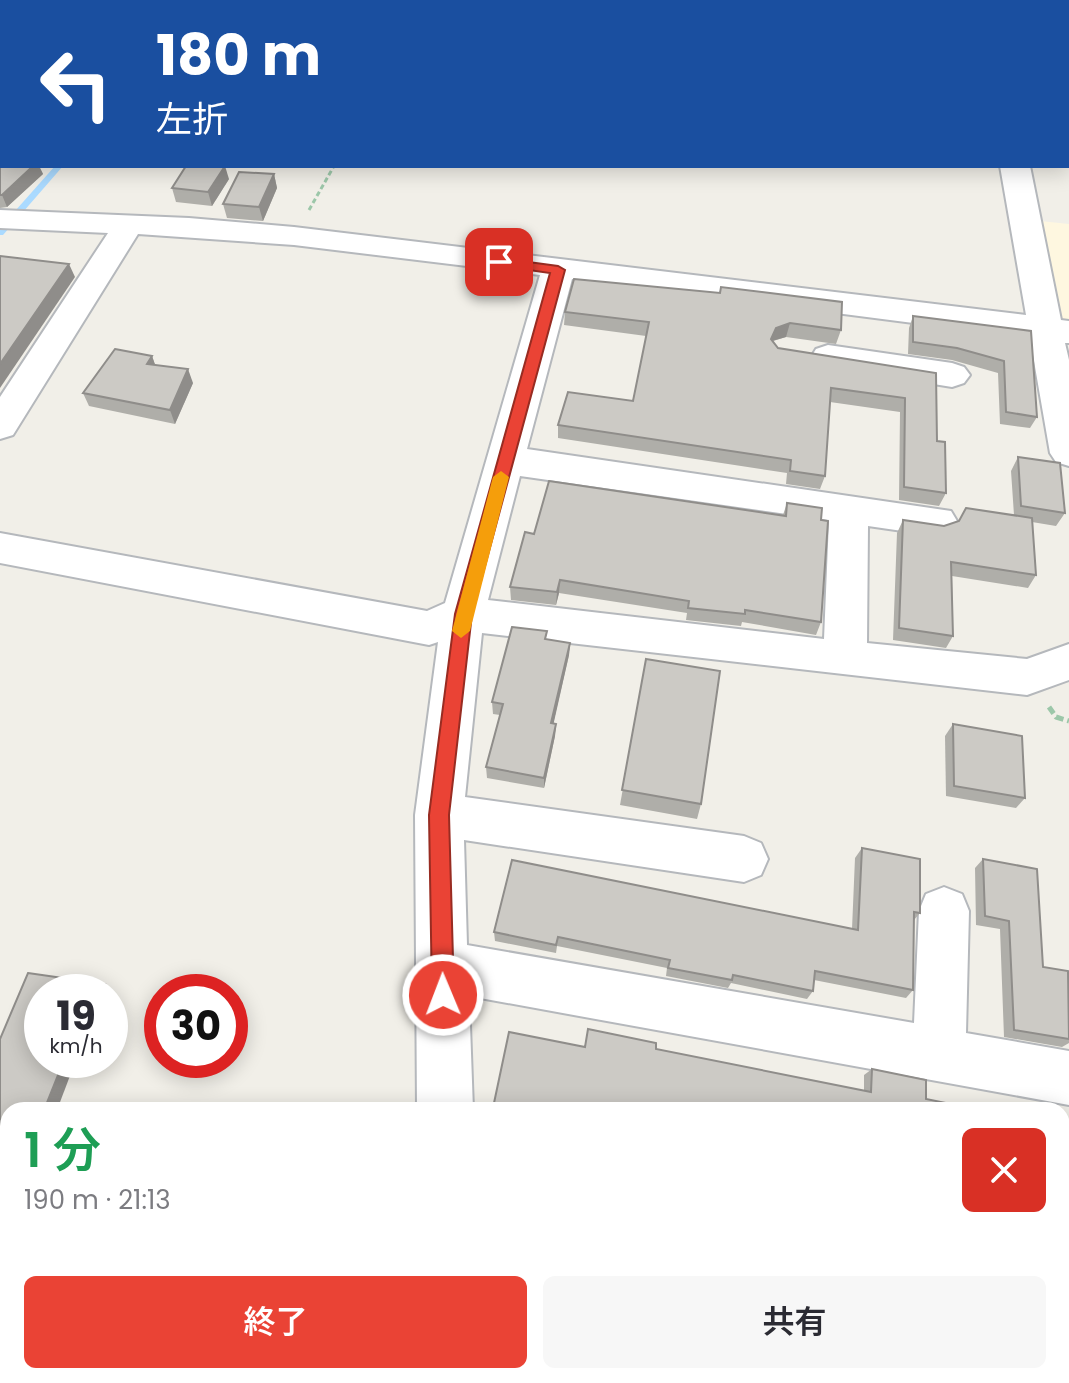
<!DOCTYPE html>
<html lang="ja">
<meta charset="utf-8">
<style>
body{margin:0;font-family:Poppins,"Noto Sans JP",sans-serif;background:#f7f7f7;color:#2b2b33;height:100vh;display:flex;flex-direction:column;font-size:30px;white-space:nowrap}
*{box-sizing:border-box;margin:0}
p{font-size:26px;color:#7c7c81}
.icon{flex:none;width:44px;height:44px;fill:none;stroke:currentColor;stroke-width:2;stroke-linecap:round;stroke-linejoin:round}
.map{position:relative;flex:1;overflow:hidden}
.side{position:absolute;left:0px;top:1102px;width:1070px;height:282px;display:flex;flex-direction:column;background:#fff;border-radius:24px 24px 0 0;box-shadow:0 4px 20px #0003}
.side>*{flex:none}
.top-card{position:absolute;left:0px;top:0px;width:1070px;height:168px;box-shadow:0 4px 20px #0003;background:#1a4fa0;color:#fff;overflow:hidden}
.speed{position:absolute;left:24px;top:974px;display:flex;gap:16px;font-size:40px;font-weight:700;text-align:center}
.speed>*{display:grid;place-content:center;width:104px;height:104px;border-radius:50%;background:#fff;box-shadow:0 4px 20px #0003;line-height:1}
.speed small{font-size:20px;font-weight:400}
.speed .limit{border:12px solid #d22;background:#fff;color:#111}
.pin{position:absolute;display:grid;place-items:center;width:68px;height:68px;color:#fff;margin:-34px;border-radius:16px;box-shadow:0 4px 12px #0006}
.me{position:absolute;width:88px;margin:-44px;rotate:359deg;stroke-linejoin:round;filter:drop-shadow(0 0 6px #0008)}
.turn{display:flex;align-items:center;gap:28px;height:168px;padding:0 24px;font-size:36px}
.turn .icon{width:104px;height:104px;stroke-width:2.5}
.turn b{display:block;font-size:56px;line-height:68px}
.round{display:grid;place-items:center;flex:none;width:84px;height:84px;border-radius:12px;background:#f7f7f7}
.headline{display:flex;align-items:center;justify-content:space-between;height:136px;padding:0 24px}
h1{font-size:48px;font-weight:600;line-height:60px;color:#1e9e55}
.cta{display:flex;gap:16px;margin-top:auto;padding:16px 24px}
.cta a{flex:1;height:92px;border-radius:12px;background:#ea4335;color:#fff;font-size:32px;font-weight:600;line-height:92px;text-align:center}
.cta a+a{background:#f7f7f7;color:#2b2b33}
.map>svg:first-child{display:block}
</style>
<div class="map">
<svg width="1069" height="1383" viewBox="0 0 1069 1383">
<rect width="100%" height="100%" fill="#f1efe8"/>
<path fill="#fef7e0" d="M1012,218L1069,224V323L1028,317Z"/>
<g fill="none" stroke-linecap="round" stroke-linejoin="round">
<g fill="#aadaff" fill-rule="evenodd">
<rect x="1012" y="0" width="6" height="2"/>
<rect x="1068" y="91" width="1" height="4"/>
<path d="M55,166H63L3,235H0V228Z"/>
<path d="M1062,1266L1069,1268V1284L1062,1281Z"/>
</g>
<path fill="#aadaff" fill-rule="evenodd" d="M0,1200L8,1202V1290L0,1288Z"/>
<defs>
<g id="minor">
<path d="M0,0H42L44,2H2V6Z"/>
<path d="M984,0H1008L1010,2H984Z"/>
<path d="M1000,166H1030L1061,320L1069,321V343H1065L1069,360V466L1056,462L1050,453L1030,338L572,279L527,449L951,511L957,521L951,531L937,536L868,526L867,643L1027,659L1069,644V680L1027,695L482,633L465,797L744,836L761,843L768,859L761,875L744,882L464,840L467,945L914,1023L919,911L926,894L944,887L962,894L969,911L966,1033L1069,1051V1105L469,996L473,1110H417L415,815L438,642L429,645L0,563V533L427,611L445,603L540,275L294,245L138,234L13,435L0,439V397L108,233L0,228V210L189,218L294,227L1026,315ZM520,476L829,520L824,639L488,600Z"/>
<path d="M828,345L952,363L964,367L970,375L964,383L952,387L816,365L811,357L816,349Z"/>
<path d="M399,1376H461L460,1383H396Z"/>
</g>
<g id="trunk">
<path d="M116,2L118,0"/>
<path d="M0,117L2,115"/>
</g>
</defs>
<use href="#minor" stroke="#b5b8bc" stroke-width="4"/>
<use href="#trunk" stroke="#f9ab00" stroke-width="48"/>
<path stroke="#9cc7a9" stroke-width="3" stroke-dasharray="5 3" stroke-linecap="butt" d="M309,210L334,166"/>
<path stroke="#9cc7a9" stroke-width="5" stroke-dasharray="8 4" stroke-linecap="butt" d="M1049,707L1056,717L1069,721"/>
<use href="#minor" fill="#fff" fill-rule="evenodd"/>
<use href="#trunk" stroke="#feeaa1" stroke-width="44"/>
</g>
<g fill="#afaea9">
<path d="M57,0H92V2H66Z"/>
<path d="M0,140L2,166H39L43,174L7,207L0,208Z"/>
<path d="M274,174L277,188L263,221L227,218L223,204Z"/>
<path d="M229,179L212,206L176,202L172,188Z"/>
<path d="M574,279L841,330L836,344L786,337L773,341L778,348L936,373L937,441L946,493L939,506L899,500L900,412L830,402L825,476L820,489L786,484L787,473L558,438V425L633,401L646,336L564,325L565,312Z"/>
<path d="M913,316L1031,331L1037,417L1030,428L1000,424L998,373L952,360L908,354L909,328Z"/>
<path d="M152,356L155,365L193,383L175,424L89,406L83,393Z"/>
<path d="M1018,457L1065,513L1056,526L1032,522L1036,575L1028,588L952,576L953,636L946,648L893,640L897,533L903,520L944,526L1014,515L1011,471Z"/>
<path d="M787,503L821,520V622L816,635L742,622L741,626L686,620L687,613L559,593L556,605L511,600L510,587L534,534L783,515Z"/>
<path d="M547,639L570,643L569,655L553,724H556L555,736L544,788L487,778L486,767L500,715L493,714L492,702Z"/>
<path d="M646,659L701,804L697,819L620,805Z"/>
<path d="M953,724L1025,798L1016,808L946,796L945,736Z"/>
<path d="M862,848L920,913L914,920L913,990L906,998L814,980L813,991L807,999L731,983L728,988L666,976L667,968L557,946L556,953L495,941L494,932L852,929L855,858Z"/>
<path d="M983,859L1043,967L1069,983V1043L1062,1047L1004,1037L1000,929L976,925L975,868Z"/>
<path d="M585,1047L656,1049L864,1091V1075L872,1069L926,1099L980,1110H501L495,1109L494,1103Z"/>
<path d="M1062,1127L1069,1128V1213L1062,1211Z"/>
</g>
<g fill="#8f8d8a">
<path d="M188,0H199L197,2H186Z"/>
<path d="M29,166H39L43,174L7,207L2,195Z"/>
<path d="M225,166L229,179L212,206L208,192Z"/>
<path d="M274,174L277,188L263,221L259,207Z"/>
<path d="M69,264L75,277L0,388V364Z"/>
<path d="M790,323L786,337L772,341L771,339L776,328Z"/>
<path d="M152,356L157,370L147,364Z"/>
<path d="M188,369L193,383L175,424L170,410Z"/>
<path d="M560,580L559,593L556,605L557,592Z"/>
<path d="M570,643L569,655L551,735V723Z"/>
<path d="M556,724L555,736L544,788V778Z"/>
<path d="M105,984L114,992L110,1002V992H102Z"/>
<path d="M64,1060H76L57,1110H44Z"/>
<path d="M8,1322V1355L2,1372H0V1342Z"/>
</g>
<g fill="#cccac5" stroke="#8f8d8a" stroke-width="2">
<path d="M137,0H188L186,2H136Z"/>
<path d="M2,138V166H33L2,195H0V140Z"/>
<path d="M186,166H225L208,192L172,188Z"/>
<path d="M239,172L274,174L259,207L223,204Z"/>
<path d="M0,256L69,264L0,364Z"/>
<path d="M574,279L720,293L721,287L842,302L841,330L790,323L776,328L771,339L778,348L936,373L937,441L945,442L946,493L904,487L905,398L831,388L825,476L790,471L791,460L558,425L568,392L633,401L649,322L565,312Z"/>
<path d="M913,316L1031,331L1037,417L1006,412L1004,361L957,348L913,342Z"/>
<path d="M115,349L152,356L147,364L188,369L170,410L83,393Z"/>
<path d="M1018,457L1060,463L1065,513L1021,506Z"/>
<path d="M549,481L786,516L787,503L822,508L821,520L828,521L821,622L745,610V614L688,608L689,601L560,580L557,592L510,587L525,532L534,534Z"/>
<path d="M966,508L1032,518L1036,575L951,562L953,636L899,628L903,520L944,526L959,521Z"/>
<path d="M512,627L547,631L545,639L570,643L551,723L556,724L544,778L486,767L503,704L492,702Z"/>
<path d="M646,659L720,671L701,804L622,790Z"/>
<path d="M953,724L1022,736L1025,798L954,786Z"/>
<path d="M862,848L920,859V913L914,912L913,990L815,971L813,991L733,975L732,980L668,968L670,960L558,937L556,945L494,932L512,860L858,930Z"/>
<path d="M983,859L1037,869L1043,967L1068,971L1069,1039L1014,1030L1009,921L985,916Z"/>
<path d="M28,973L105,984L102,992H42V1060H64L44,1110H8V1173L0,1171V1039Z"/>
<path d="M588,1029L656,1043V1049L871,1092L872,1069L926,1080V1099L980,1110H526L494,1103L509,1032L585,1047Z"/>
<path d="M1062,1127L1069,1128V1207L1062,1205Z"/>
<path d="M0,1289L8,1290V1322L0,1342Z"/>
</g>
<path fill="#ea4335" stroke="#982c22" stroke-width="2" d="M499,258L558,266L565,270L472,614L449,815L454,995L450,1003L443,1006L435,1003L432,995L429,815L455,614L550,273L495,265V260Z"/>
<path fill="#f59e0b" d="M501,471L509,477L470,631L461,638L452,631L493,477Z"/>
</svg>
<div class="speed"><div>19<small>km/h</small></div><div class="limit">30</div></div>
<div class="pin" style="left:499px;top:262px;background:#d93025"><svg class="icon" aria-label="arrive" viewBox="0 0 24 24"><path d="M6 21V4h12l-3 4 3 4H6"/></svg></div>
<svg class="me" style="left:443px;top:995px" viewBox="-20 -20 40 40"><circle r="17" fill="#ea4335" stroke="#fff" stroke-width="3"/><path d="M0-11L8 9 0 5-8 9z" fill="#fff"/></svg>
<div class="top-card">
<div class="turn"><svg class="icon" aria-label="left" viewBox="0 0 24 24"><path d="M17 20v-9H6M10 6l-5 5 5 5"/></svg><div><b>180 m</b>左折</div></div>
</div>
<section class="side">
<div class="headline"><div><h1>1 分</h1><p>190 m · 21:13</p></div><a class="round" style="background:#d93025;color:#fff"><svg class="icon" aria-label="close" viewBox="0 0 24 24"><path d="M6 6l12 12M18 6L6 18"/></svg></a></div>
<div class="cta"><a>終了</a><a>共有</a></div>
</section>
</div>
